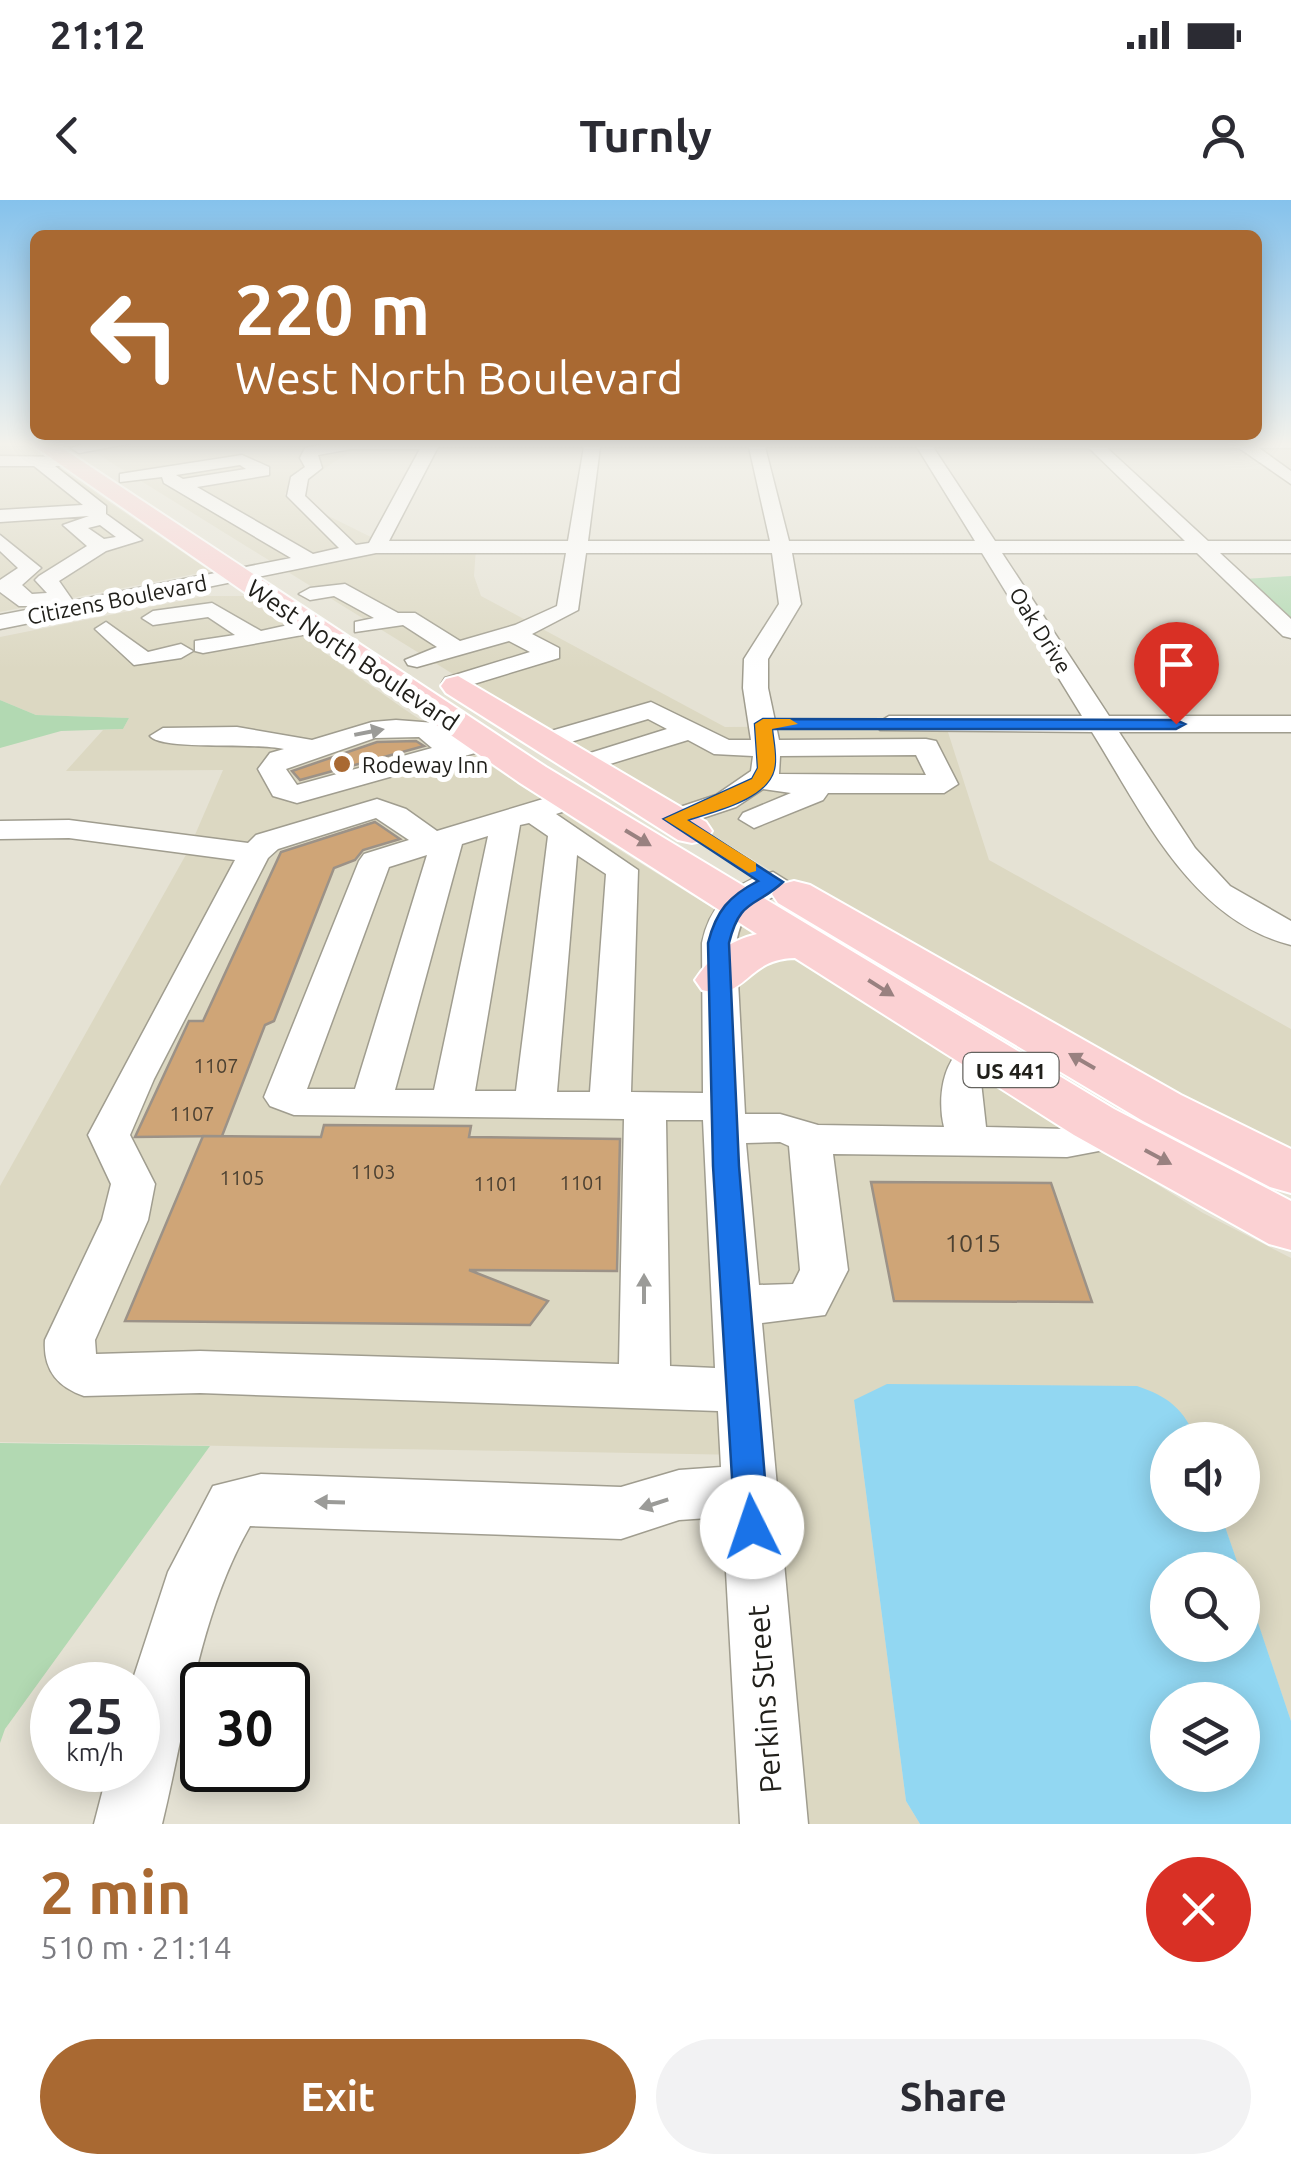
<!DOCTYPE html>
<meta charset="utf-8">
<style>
body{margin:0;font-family:Ubuntu,sans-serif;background:#f2f2f3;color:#2b2b33;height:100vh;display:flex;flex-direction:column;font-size:38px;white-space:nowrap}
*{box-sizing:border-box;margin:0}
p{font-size:32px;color:#7c7c81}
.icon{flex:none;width:55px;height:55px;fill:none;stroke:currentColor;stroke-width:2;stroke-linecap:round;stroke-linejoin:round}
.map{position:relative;height:1624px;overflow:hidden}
.side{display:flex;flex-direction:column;background:#fff;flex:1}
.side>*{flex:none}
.top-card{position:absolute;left:30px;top:30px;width:1232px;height:210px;border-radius:15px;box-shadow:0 5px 25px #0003;background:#a96932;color:#fff;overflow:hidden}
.fabs{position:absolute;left:1150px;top:1222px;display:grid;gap:20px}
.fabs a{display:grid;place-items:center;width:110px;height:110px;border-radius:50%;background:#fff;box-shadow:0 5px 25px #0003;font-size:50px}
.speed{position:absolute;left:30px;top:1462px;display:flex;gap:20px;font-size:50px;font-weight:700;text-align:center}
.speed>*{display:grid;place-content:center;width:130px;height:130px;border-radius:50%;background:#fff;box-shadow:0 5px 25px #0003;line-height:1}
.speed small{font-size:25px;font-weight:400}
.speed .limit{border:5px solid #111;border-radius:15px;background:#fff;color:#111}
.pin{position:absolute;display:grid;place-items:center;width:85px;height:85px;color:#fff;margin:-102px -42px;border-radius:50% 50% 50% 0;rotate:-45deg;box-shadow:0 0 10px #0007}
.pin .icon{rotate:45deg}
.me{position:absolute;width:110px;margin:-55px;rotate:356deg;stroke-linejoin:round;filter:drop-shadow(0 0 8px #0008)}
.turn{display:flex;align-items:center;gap:35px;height:210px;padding:0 40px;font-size:45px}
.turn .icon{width:130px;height:130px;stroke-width:2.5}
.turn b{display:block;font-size:70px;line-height:85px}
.round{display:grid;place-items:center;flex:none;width:105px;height:105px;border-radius:52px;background:#f2f2f3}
.head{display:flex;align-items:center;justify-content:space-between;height:170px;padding:0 40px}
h1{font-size:60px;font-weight:700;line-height:75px;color:#a96932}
.button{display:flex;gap:20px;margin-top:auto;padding:20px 40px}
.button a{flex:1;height:115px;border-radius:60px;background:#a96932;color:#fff;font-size:40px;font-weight:700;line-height:115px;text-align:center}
.button a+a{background:#f2f2f3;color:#2b2b33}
.status{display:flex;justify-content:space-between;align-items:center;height:70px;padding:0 50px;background:#fff;direction:ltr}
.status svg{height:28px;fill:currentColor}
header{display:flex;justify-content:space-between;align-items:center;height:130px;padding:0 40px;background:#fff;font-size:45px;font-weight:700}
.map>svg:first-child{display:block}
</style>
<div class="status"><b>21:12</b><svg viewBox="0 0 49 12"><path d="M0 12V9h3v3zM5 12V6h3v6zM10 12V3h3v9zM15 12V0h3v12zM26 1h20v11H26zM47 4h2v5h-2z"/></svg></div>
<header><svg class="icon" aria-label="back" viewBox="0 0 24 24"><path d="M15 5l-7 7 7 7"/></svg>Turnly<svg class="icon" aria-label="person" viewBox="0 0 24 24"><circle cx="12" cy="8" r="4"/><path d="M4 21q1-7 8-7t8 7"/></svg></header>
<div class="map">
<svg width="1291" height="1624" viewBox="0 0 1291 1624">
<rect width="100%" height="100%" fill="#e5e2d4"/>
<g fill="#dcd8c2">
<path d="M0,242H21L210,371L0,412Z"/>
<path d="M78,242L348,244L353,250L284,294L383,343L476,348L474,376L481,396L725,527L946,526L989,660L1291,829V961L1168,900L781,677Z"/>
<path d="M205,396H245L404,509L624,653L1203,1013L1291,1058V1521L1221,1315H1242V1240H1196L1191,1226L854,1200L906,1601L920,1624H768L745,1255L0,1242V986L188,651L223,570L66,571L103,530L123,529L129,518L36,515L0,500V437Z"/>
</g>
<g fill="#b2d9b2">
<path d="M1291,376V423L1244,379Z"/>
<path d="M0,500L36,515L129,518L123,529L61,531L0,548Z"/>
<path d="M0,1243L210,1246L5,1529L0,1543Z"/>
</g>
<path fill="#92d7f2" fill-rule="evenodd" d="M887,1184L1137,1186C1167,1196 1185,1209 1196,1240H1168V1315H1221L1240,1370H1168V1445H1242L1243,1378L1291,1521V1624H920L906,1601L854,1200ZM1168,1500H1242V1575H1168Z"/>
<g fill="#cfa577" stroke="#9c9287" stroke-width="2.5">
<path d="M416,541L424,546L300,580L292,571L377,542Z"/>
<path d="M375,622L400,639L363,650L355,660L334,668L274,821L265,825L222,936L135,937L189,821H203L281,652Z"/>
<path d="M324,925L471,926L469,937L620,939L617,1071L469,1070L548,1101L530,1125L125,1121L203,936L321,937Z"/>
<path d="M871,982L1051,983L1092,1102L894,1101Z"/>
</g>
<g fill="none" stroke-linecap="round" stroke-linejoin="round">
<defs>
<g id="minor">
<path d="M89,242H137L79,253L71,248Z"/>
<path d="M335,242H1291V248H1259L1291,271V284L1239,248H1107L1208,341H1291V353H1220L1291,419V438L1283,436L1197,353H1002L1109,516H1291V532H1119L1195,648L1230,686L1291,721V745C1191,720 1142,612 1092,532L880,530L876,524L889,516H1082L982,353H792L801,404L768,459V488L779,540L926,539L936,541L958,584L944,593H828L823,600L754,628L739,619L743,613L791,593L763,589L736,607L673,628L658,619L662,613L716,595L751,571L753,556L714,554L688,540L584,572L570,564L574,558L667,529L648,519L547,549L533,541L537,535L651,502L729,540H751L743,488L744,459L779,404L772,353H586L578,410L532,434L559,448V458L454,490L442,483L445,478L530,452L509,441L417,467L408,465L405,460L437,447L403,425L355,432V422L374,418L334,396L310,400L299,394L310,388L345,384L398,413H415L460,441L515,425L557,406L566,353H376L0,429V415L47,406H19L0,392V380L18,368L0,351V335L41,368L22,385L32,394L47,393L35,380L39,376L87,346L63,325L89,316L0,322V310L83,305L34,266H0V256L68,257V265L55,266L106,306V314L142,340L106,351L59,381L73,401L291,358L164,283L162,277L120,282V274L126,273L242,255L269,267V275L197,287L313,354L339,348L287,296L291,277L305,267L300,258L305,248ZM438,247H584L568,341H389ZM600,247H749L770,341H588ZM765,247H917L975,341H789ZM933,247L1089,248L1185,341H995ZM351,249H420L369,343L356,345L305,296L308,279L322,268L318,255ZM240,265L246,269L183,279L176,275ZM100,325L116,337L104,339L88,328ZM916,555L926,575L779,574L780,556Z"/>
<path d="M212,403L261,431L311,420L322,427L319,432L203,453L195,451V441L235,435L208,417L153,425L142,418L153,411Z"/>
<path d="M106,422L148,452L181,444L193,451L181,458L134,465L95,429Z"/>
<path d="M396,520L435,523L457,541L483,534L497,542L493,548L297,603L273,596L258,569L270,553L284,549C257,542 162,551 150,536L163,528L237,527L312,540L372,522ZM419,537L432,548L297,585L286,569L375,538Z"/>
<path d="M573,590L583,593L588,599L583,605L556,614L638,670L631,892L703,893L702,743C710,704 734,682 773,672L789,682C767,713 747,689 736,743L745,914H780L818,925L944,927C935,891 947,831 996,843L1002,852L981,882L986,927L1067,929L1106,915L1121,919L1127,929L1104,950L1067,957L833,954L848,1070L825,1115L762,1123L808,1624H740L723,1317L679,1320L621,1339L250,1326C199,1415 186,1525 162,1624H94L108,1570H138V1485H131L168,1372L213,1286L261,1274L621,1287L679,1270L721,1267L718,1211L200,1193L84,1196C57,1187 43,1169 45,1140L102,1020L111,984L88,935L235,660L69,638L0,639V621L69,620L248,643L256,635L377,599L406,609L437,631ZM376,618L409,640L364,654L359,661L264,897L270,906L294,915L624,919L619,1164L200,1151L96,1154L95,1140L148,1020L155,984L130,935L154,879L268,658L278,649ZM529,623L548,636L516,891H475L520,625ZM488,636L434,890H395L462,644ZM427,655L355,889H307L389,667ZM577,655L606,674L590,892H557ZM666,920H703L715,1168L670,1166ZM780,942L789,946L800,1070L793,1084L759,1085L746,943Z"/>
</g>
<g id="major">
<path d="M28,242H53L546,567L1114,909L1291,1001V1050L1269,1044L1074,935L795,758C744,759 748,802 702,790L695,780C712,755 728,741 757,734L520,583Z"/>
<path d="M458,476L706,622L712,631L706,640L692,643L678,640L446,493L441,486L446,479Z"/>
<path d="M794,681L810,685L1181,895L1291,949V993L1270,987L1143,921L778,703L772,694L778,685Z"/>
</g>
</defs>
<use href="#minor" stroke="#a09d8f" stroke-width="3"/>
<use href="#major" stroke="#fff" stroke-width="4"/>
<use href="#minor" fill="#fff" fill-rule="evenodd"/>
<use href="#major" fill="#fbd1d3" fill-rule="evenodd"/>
</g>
<defs><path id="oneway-solid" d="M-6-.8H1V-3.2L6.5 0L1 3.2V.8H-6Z" transform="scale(2.5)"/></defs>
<g fill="#9b9b98">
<use href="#oneway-solid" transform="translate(369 532) rotate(-11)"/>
<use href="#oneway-solid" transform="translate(644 1089) rotate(-90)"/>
<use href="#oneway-solid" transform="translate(330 1302) rotate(-178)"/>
<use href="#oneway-solid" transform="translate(654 1304) rotate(162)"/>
</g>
<g fill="#998180">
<use href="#oneway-solid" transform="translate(638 638) rotate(31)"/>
<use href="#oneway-solid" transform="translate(881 788) rotate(32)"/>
<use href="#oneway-solid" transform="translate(1082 861) rotate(-150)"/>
<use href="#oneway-solid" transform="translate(1158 957) rotate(28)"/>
</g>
<linearGradient id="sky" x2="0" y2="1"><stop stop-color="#85c2ec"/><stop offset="0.52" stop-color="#f3f2ec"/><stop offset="1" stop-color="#f3f2ec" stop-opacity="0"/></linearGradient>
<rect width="1291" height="469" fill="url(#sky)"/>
<path fill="#1a73e8" stroke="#114b97" stroke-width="2.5" d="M763,519L1176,520L1185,524L1176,529H772C773,541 777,557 774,569C767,600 713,611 687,620L783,682C755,708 740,698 729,743L739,966L769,1327L764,1338L752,1343L740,1338L735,1327L713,966L708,743C716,711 729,696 758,681L664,619L752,579L758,568L755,524Z"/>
<path fill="#f59e0b" d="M763,519H790L798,524L772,529C773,541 777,557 774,569C767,600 713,611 687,620L756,663V671L749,673L664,619L752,579L758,568L755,524Z"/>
<circle fill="#a96932" stroke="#fff" stroke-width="4" cx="342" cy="564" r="10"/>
<g text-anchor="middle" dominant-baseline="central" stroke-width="10" stroke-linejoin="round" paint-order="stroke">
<g font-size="20" fill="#4c4132">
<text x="216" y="865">1107</text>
<text x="192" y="913">1107</text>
<text x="373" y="971">1103</text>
<text x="242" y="977">1105</text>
<text x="582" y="982">1101</text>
<text x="496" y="983">1101</text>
</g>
<g font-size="22" fill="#21201b" stroke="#fff">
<text transform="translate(117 399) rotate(-11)">Citizens Boulevard</text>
<text transform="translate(1041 430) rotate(58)">Oak Drive</text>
</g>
<g font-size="22" fill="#21201b" stroke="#fff" text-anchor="start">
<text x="362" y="564">Rodeway Inn</text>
</g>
<rect fill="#fff" stroke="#64635f" stroke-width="2.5" x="963.5" y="853" width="95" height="34" rx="8"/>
<g font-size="22" font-weight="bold" fill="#21201b">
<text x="1011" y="870">US 441</text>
</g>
<g font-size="25" fill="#21201b" stroke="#fff">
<text transform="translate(353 455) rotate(34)">West North Boulevard</text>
</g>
<g font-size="25" fill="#4c4132">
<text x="973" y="1043">1015</text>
</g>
<g font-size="30" fill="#21201b" stroke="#fff">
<text transform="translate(764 1499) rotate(-94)">Perkins Street</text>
</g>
</g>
</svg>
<div class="fabs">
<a><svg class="icon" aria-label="sound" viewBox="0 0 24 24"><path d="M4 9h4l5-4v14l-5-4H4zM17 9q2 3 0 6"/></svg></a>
<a><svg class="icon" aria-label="search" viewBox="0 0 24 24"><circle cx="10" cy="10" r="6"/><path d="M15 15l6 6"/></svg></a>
<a><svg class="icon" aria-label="layers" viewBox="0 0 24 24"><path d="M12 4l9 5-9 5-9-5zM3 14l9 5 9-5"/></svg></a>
</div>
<div class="speed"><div>25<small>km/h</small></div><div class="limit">30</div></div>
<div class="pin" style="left:1176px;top:524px;background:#d93025"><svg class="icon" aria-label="arrive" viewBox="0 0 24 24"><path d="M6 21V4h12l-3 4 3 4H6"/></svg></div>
<svg class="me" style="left:752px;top:1327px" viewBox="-20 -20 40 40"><circle r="19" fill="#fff"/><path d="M0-13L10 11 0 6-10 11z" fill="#1a73e8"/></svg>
<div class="top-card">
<div class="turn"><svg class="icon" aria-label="left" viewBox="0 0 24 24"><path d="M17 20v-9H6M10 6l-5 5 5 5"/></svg><div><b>220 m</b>West North Boulevard</div></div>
</div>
</div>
<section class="side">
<div class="head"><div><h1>2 min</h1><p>510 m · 21:14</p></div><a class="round" style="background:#d93025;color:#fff"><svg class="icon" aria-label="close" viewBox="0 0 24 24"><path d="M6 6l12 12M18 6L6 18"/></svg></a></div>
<div class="button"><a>Exit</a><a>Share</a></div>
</section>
